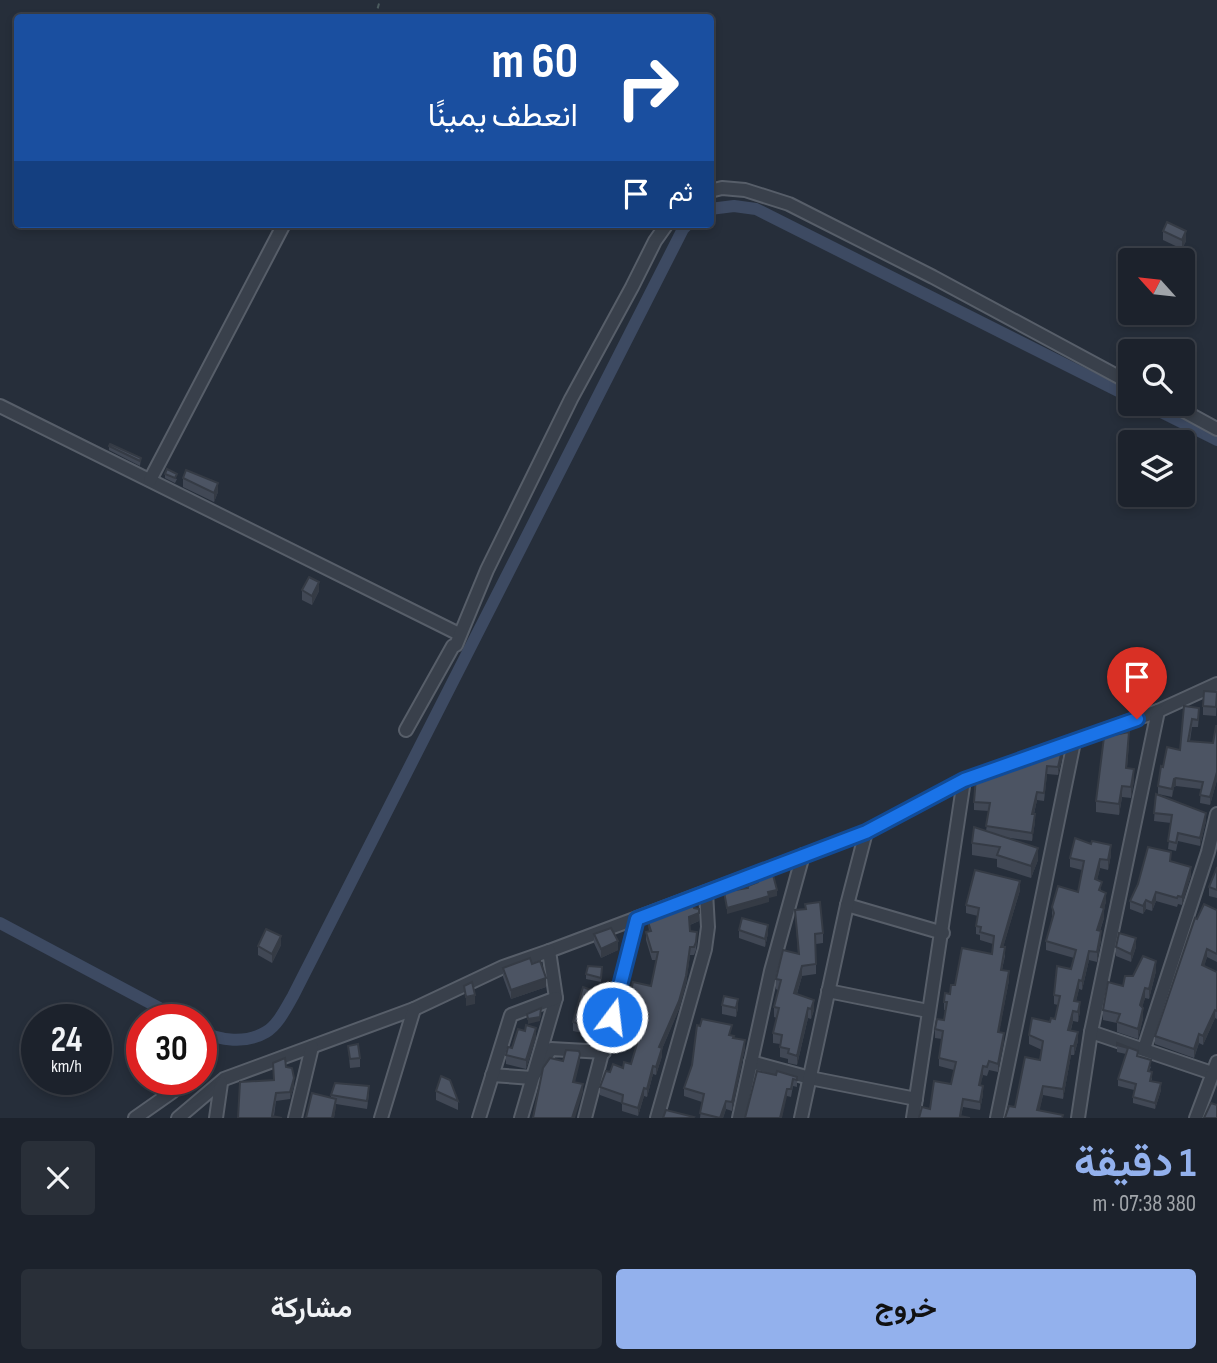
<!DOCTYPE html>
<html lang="ar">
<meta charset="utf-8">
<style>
body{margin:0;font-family:"Sofia Sans Condensed",Vazirmatn,sans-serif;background:#292f38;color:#f1f3f6;direction:rtl;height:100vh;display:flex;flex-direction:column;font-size:26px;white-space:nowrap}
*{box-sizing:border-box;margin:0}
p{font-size:23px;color:#a0a4a9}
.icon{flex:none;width:38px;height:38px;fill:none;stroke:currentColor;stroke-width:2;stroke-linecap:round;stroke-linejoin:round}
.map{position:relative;height:1118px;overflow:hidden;direction:ltr}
.panel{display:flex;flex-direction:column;background:#1c222c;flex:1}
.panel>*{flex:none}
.guide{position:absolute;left:14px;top:14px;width:700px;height:214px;border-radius:7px;box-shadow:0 4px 10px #0003,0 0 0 2px #3a3f48;direction:rtl;background:#1a4fa0;color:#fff;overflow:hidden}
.needle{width:46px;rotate:297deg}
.tools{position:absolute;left:1118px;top:248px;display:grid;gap:14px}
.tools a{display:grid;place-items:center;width:77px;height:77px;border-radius:7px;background:#1c222c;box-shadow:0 4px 10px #0003,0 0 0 2px #3a3f48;font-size:35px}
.speed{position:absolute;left:21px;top:1004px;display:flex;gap:14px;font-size:35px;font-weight:700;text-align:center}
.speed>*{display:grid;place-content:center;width:91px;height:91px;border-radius:50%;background:#1c222c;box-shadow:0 4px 10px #0003,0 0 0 2px #3a3f48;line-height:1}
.speed small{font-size:18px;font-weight:400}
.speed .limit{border:10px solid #d22;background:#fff;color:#111}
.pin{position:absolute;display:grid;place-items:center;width:60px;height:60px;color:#fff;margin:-72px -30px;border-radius:50% 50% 50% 0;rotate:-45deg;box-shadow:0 0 7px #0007}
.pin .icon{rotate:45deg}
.me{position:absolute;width:77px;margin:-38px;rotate:15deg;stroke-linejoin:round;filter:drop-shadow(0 0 5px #0008)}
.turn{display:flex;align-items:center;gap:24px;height:147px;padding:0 21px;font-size:32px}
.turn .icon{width:91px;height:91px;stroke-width:2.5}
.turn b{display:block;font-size:49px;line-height:60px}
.then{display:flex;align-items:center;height:66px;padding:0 21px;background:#0003;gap:14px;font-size:26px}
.round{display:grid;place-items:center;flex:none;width:74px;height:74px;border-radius:7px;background:#292f38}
.overview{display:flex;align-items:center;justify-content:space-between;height:119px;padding:0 21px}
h1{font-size:42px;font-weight:700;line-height:52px;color:#93b1ed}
.button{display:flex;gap:14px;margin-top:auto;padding:14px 21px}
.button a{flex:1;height:80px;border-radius:7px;background:#93b1ed;color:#111;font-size:28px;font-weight:700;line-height:80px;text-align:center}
.button a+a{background:#292f38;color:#f1f3f6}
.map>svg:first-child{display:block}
</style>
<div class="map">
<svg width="1217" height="1118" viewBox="0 0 1217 1118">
<rect width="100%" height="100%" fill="#262e3a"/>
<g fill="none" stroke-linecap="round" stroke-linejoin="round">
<g stroke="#3d4a62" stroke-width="12">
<path d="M710,209L734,206L756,209L1130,397"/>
<path d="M1145,404L1217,440"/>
<path d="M0,923L182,1020"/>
<path d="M201,1031C220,1041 246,1044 266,1032C278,1025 286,1008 293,996L683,229L688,224"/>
</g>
<defs>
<g id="minor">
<path d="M710,191L722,188L745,190L789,204L933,277L1130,383"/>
<path d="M1171,404L1217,429"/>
<path d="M0,406L459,634"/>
<path d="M150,480L284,224"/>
<path d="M406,730L453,646L456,645L487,570L571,399L632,287L655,241L667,224"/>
<path d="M847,905L943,933"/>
<path d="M549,951L866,832L964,780L1158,711L1217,684"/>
<path d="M828,991L928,1011"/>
<path d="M1091,1032L1212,1073"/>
<path d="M1144,1049L1208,852L1217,814"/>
<path d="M751,1062L810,1078L916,1099"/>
<path d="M492,1075L532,1078L551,1049L604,1052"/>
<path d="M135,1118L172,1092L170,1080"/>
<path d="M178,1118L224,1079L414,1009L503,967L549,951L556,998L521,1118"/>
<path d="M216,1118L221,1083"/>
<path d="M295,1118L312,1047"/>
<path d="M381,1118L414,1009"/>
<path d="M479,1118L511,1015L556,998"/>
<path d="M585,1118L637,919"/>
<path d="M657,1118L705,949L708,927L706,892"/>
<path d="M739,1118L771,971L803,855"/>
<path d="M801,1118L847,905L866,832"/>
<path d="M913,1118L964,780"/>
<path d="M997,1118L1074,742"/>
<path d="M1078,1118L1091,1032L1158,711"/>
<path d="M1196,1118L1217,1062"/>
</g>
</defs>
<use href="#minor" stroke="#575e69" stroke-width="16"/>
<path stroke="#4c5c5f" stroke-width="2" stroke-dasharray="5 5" stroke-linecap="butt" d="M375,18L380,0"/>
<use href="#minor" stroke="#39404b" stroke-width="12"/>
</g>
<g fill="#414855">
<path d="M1163,231L1186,241L1182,249L1163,240Z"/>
<path d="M109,446L141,458L140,466L109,450Z"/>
<path d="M165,474L177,479L175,483L165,478Z"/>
<path d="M183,478L218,492L214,502L183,487Z"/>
<path d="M302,590L319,591L312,605L302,600Z"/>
<path d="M1217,692L1216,716L1203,715V706Z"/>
<path d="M1184,706L1199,715L1198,727H1192L1190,741L1213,743L1217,726V780L1210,805L1200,803L1201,789L1176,786L1174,787L1172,797L1158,794V786L1163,767L1180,750Z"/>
<path d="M1129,743L1127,768L1134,780L1131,798L1122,797L1119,815L1096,812V801Z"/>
<path d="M1063,754L1058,775L1047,774L1044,801L1037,800L1034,814L1035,822L1032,841L1003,837L1038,860L1031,878L997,867V859L972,855V843L986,831L989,811L974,810V802L994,773Z"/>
<path d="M1156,794L1206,821L1200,846L1178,841L1176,851L1168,849L1171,823L1154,821Z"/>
<path d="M1111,855L1108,870L1100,868L1097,880L1106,902L1104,908V918L1100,931L1101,940L1097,962L1089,960L1082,990L1079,989L1076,1001L1080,1011L1078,1022L1073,1021L1071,1030L1078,1041L1074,1055H1071L1063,1099L1043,1095L1039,1111L1063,1118L1015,1107L1040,1060L1042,1050L1029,1044V1035L1055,1019L1058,1005L1054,1004V995L1071,969L1074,958L1046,950V941L1052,918V907L1078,892L1082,870L1070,867V858Z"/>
<path d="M1171,862L1191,875L1182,905L1178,904L1177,907L1156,901L1152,911L1146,909L1143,914L1130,909V901Z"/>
<path d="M1217,867V898L1209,896V887Z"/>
<path d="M1020,890L1003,947L1005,956L1002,970L1009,980L999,1032L1004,1041L998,1072L989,1070L987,1076L983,1075L980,1085L983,1094L980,1110L963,1107L961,1116L930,1109L951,1084L954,1070L939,1066V1058L942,1039L935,1038V1029L944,1020L945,1010H944V1002L955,985L992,954L993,944L980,940V935L976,934V926L978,916L966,913V905Z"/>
<path d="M795,910L823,933V943L816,944V974L802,976L797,994L814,1010L811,1019L808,1018L797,1065L788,1063V1059L780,1057V1044L773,1043V1033L777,1018L774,1017V1007L778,990L776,989V979L798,954Z"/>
<path d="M1217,910V962L1207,957L1204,966L1217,972V1019L1215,1018L1203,1045L1199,1043L1194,1058L1155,1044V1036L1197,919Z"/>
<path d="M661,912L699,921L690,925V931L697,940L696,950L694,955H690L686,984L679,1009L662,1049V1056L656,1075L653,1074L647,1097L644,1096L638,1116L622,1111V1103L600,1095V1087L610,1072L631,1064L637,1044L615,1036V1028L630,995L651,986L657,960H652L646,940V932L649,931L648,922L661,917Z"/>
<path d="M739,930L768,933L765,947L739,938Z"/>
<path d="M594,934L618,950L601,958L594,943Z"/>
<path d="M281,945L272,963L258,955V946Z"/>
<path d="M1116,947H1136L1131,962L1116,956Z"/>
<path d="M532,964L546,987L511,999L503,977V968Z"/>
<path d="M1156,971L1149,999L1145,998L1142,1007L1143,1018L1138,1039L1117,1032V1023L1103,1020V1010L1133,976Z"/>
<path d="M602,972L601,982L586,979V974Z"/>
<path d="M591,998L588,1012L601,1023L597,1036L573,1031V1022Z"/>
<path d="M722,1005L738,1008L736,1017L722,1014Z"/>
<path d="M525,1031L536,1037L526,1069L506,1064V1055Z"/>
<path d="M142,1032V1056L135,1052V1044Z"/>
<path d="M732,1035L745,1048L732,1111L726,1109L723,1118H700L702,1102L684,1096V1088Z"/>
<path d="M1117,1043L1138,1051V1057L1151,1067L1149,1071L1152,1079L1151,1081L1161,1090L1155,1109L1133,1103V1097L1134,1090L1118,1086V1079L1126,1054L1117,1052Z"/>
<path d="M348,1046L360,1058V1067L350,1068Z"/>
<path d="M286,1067L294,1086L290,1099L276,1101L274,1116L238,1118L273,1080Z"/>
<path d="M776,1075L797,1077V1087L793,1086L791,1097L787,1096Z"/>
<path d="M436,1091L458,1101V1110L436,1100Z"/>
<path d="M369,1094L367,1109L336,1104L334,1118H306L331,1098V1095Z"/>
</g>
<g fill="#353b45">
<path d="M1186,231V241L1182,249V240Z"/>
<path d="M218,483V492L214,502V493Z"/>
<path d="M319,582V591L312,605V596Z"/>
<path d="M1063,746V754L1058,775V767Z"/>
<path d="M1134,769V780L1131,798V787Z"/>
<path d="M1217,772V780L1210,805V797Z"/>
<path d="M1176,778V786L1174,787L1172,797L1174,779Z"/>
<path d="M1122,786V797L1119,815V804Z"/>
<path d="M1037,792V800L1032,822V814Z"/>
<path d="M1206,813V821L1200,846V838Z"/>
<path d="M1035,814V822L1032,841V833Z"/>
<path d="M1111,845V855L1108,870V860Z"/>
<path d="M1038,848V860L1031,878V866Z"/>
<path d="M1100,859V868L1095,889V879Z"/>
<path d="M1191,867V875L1182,905V897Z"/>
<path d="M1020,881V890L1001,955V947Z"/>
<path d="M777,890V896L769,898V902L727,914V908L768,892Z"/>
<path d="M1156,892V901L1152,911V903Z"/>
<path d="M1106,893V902L1104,908V918L1097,939V930L1101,907Z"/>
<path d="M1146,900V909L1143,914V906Z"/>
<path d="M699,913V921L689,925V917Z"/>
<path d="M768,925V933L765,947V939Z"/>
<path d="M1101,931V940L1097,962V952Z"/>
<path d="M281,936V945L272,963V954Z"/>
<path d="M1136,938V947L1131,962V954Z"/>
<path d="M618,941V950L601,958V949Z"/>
<path d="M690,947V955L686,984L679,1009L662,1049V1056L656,1075V1067L659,1047Z"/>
<path d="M1207,949V957L1202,974V965Z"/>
<path d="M1089,951V960L1082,990V981Z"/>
<path d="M1156,961V971L1149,999V989Z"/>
<path d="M802,966V976L794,1003V993Z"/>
<path d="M1009,971V980L998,1040V1032Z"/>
<path d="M546,978V987L511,999V990Z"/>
<path d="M1079,980V989L1074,1010V1001Z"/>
<path d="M1145,988V998L1140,1015V1005Z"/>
<path d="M591,990V998L586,1020V1012Z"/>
<path d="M475,995V1004L466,1006V997Z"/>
<path d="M738,999V1008L736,1017V1008Z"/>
<path d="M814,1000V1010L811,1019V1009Z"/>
<path d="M1080,1002V1011L1078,1022V1012Z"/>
<path d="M541,1008L540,1021L528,1024V1019Z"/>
<path d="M808,1008V1018L797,1065V1056Z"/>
<path d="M1143,1008V1018L1138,1039V1029Z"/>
<path d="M1215,1010V1018L1203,1045V1036Z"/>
<path d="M1073,1011V1021L1068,1039V1030Z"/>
<path d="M601,1015V1023L597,1036V1028Z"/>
<path d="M536,1028V1037L526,1069V1060Z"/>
<path d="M1078,1032V1041L1074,1055V1046Z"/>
<path d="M1004,1033V1041L998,1072V1064Z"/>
<path d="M1199,1034V1043L1194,1058V1049Z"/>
<path d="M745,1040V1048L732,1111V1102Z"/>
<path d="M1071,1046V1055L1063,1099V1089Z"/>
<path d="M580,1054V1062L573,1091V1082Z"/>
<path d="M653,1066V1074L647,1097V1089Z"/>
<path d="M983,1066V1075L979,1093V1085Z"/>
<path d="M294,1078V1086L290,1099V1092Z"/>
<path d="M1161,1083V1090L1155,1109V1103Z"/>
<path d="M583,1084V1092L575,1118H572Z"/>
<path d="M983,1086V1094L980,1110V1102Z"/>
<path d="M1043,1086V1095L1038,1118L1037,1110Z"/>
<path d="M644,1088V1096L638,1116V1108Z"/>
<path d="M787,1089V1096L782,1118H780Z"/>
<path d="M336,1099V1107L334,1118H332Z"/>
<path d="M726,1101V1109L723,1118H720Z"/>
</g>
<g fill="#4c5463" stroke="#353b45" stroke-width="2">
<path d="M1167,222L1186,231L1182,240L1163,231Z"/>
<path d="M110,444L141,458L140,461L109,446Z"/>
<path d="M167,469L177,474L175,478L165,474Z"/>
<path d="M186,470L218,483L214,493L183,478Z"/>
<path d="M309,577L319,582L312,596L302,590Z"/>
<path d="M1204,691L1217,692L1216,707L1203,706Z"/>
<path d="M1184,706L1199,708L1198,720L1192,719L1188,741L1213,743L1216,726H1217V772L1210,797L1200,795L1203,782L1176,778L1174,779L1172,789L1158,786L1161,766L1163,767L1167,747L1180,750Z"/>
<path d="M1129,732L1126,768L1134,769L1131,787L1122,786L1119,804L1096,801L1104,737Z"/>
<path d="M1063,746L1058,767L1047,766L1044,793L1037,792L1032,814H1035L1032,833L986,826L990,803L974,802L976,777L994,773V771L1023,761H1033L1034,757L1048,754V752H1055L1056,749Z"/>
<path d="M1156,794L1206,813L1200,838L1178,833L1176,843L1168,841L1172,815L1154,813Z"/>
<path d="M974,827L1038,848L1031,866L997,855L1000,847L972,843Z"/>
<path d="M1075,838L1091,844L1092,841L1111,845L1108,860L1100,859L1095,879L1102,882L1099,890L1106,893L1101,907L1104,908L1097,930L1101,931L1097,952L1089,951L1082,981L1079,980L1074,1001L1080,1002L1078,1012L1073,1011L1068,1030L1078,1032L1074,1046H1071L1063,1089L1043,1086L1037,1110L1063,1115L1062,1118H1005L1009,1106L1015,1107L1025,1057L1040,1060L1043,1041L1029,1035L1032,1018L1050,1022L1051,1018L1055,1019L1060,996L1054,995L1057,966L1071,969L1076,950L1046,941L1054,913L1052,907L1058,886L1078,892L1084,861L1070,858Z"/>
<path d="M1148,847L1171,852L1170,861L1191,867L1182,897L1178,896L1177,898L1156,892L1152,903L1146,900L1143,906L1130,901L1138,884Z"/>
<path d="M1217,867V890L1209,887Z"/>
<path d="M975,870L1020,881L1001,947H1005L1001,970L1009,971L998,1032L1004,1033L998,1064L989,1061L987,1067L983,1066L979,1085L983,1086L980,1102L963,1099L960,1116L970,1118H919L922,1107L930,1109L934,1081L951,1084L956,1062L939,1058L943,1031L935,1029L937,1019L944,1020L947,1002H944L945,993L950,994L951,985H955L962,948L992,954L994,936L980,932L981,927L976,926L979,908L966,905Z"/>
<path d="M773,875L777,890L768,892L769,896L727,908L724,892L748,888V886L758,882V880Z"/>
<path d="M691,901L694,908L699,909V913L689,917L690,931L697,932L696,942L694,947H690L686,976L679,1001L659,1047L662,1048L656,1067L653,1066L647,1089L644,1088L638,1108L622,1103L623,1095L600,1087L606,1071L610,1072L613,1064L623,1068L624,1062L631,1064L639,1037L615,1028L625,993L630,995L633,982L651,986L658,952H652L646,932L651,931L648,922L662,917L661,912Z"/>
<path d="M820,902L823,933L815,934L816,964L802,966L794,993L814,1000L811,1009L808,1008L797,1056L788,1053L789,1049L780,1047L782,1035L773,1033L779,1008L774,1007L781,980L776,979L783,950L799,954L795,910L806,909L805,904Z"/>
<path d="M1204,904L1217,910V954L1207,949L1202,965L1217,972V1011L1215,1010L1203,1036L1199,1034L1194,1049L1155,1036L1195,918L1197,919Z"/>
<path d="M742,918L768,925L765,939L739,930Z"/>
<path d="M611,928L618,941L601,949L594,934Z"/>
<path d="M266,929L281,936L272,954L258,946Z"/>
<path d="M1119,933L1136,938L1131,954L1116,947Z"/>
<path d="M1143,956L1156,961L1149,989L1145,988L1140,1005L1143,1008L1138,1029L1117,1022L1120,1014L1103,1010L1108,982L1123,986L1125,976H1133Z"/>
<path d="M530,958L532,964L540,961L546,978L511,990L503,968Z"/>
<path d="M588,966L602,967L601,978L586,974Z"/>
<path d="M472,982L475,995L466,997L464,986Z"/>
<path d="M583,987L591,990L586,1012L601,1015L597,1028L573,1022Z"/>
<path d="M724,996L738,999L736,1008L722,1005Z"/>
<path d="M541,1008L540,1017L528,1019L527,1014Z"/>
<path d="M702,1019L732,1025L729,1035L734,1036L733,1038L745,1040L732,1102L726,1101L720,1118L700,1113L704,1094L684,1088L692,1065L697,1025L700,1026Z"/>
<path d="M526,1025L536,1028L526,1060L506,1055L508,1047L512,1048L518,1029L525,1031Z"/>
<path d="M142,1032V1048L135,1044Z"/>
<path d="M1117,1043L1138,1051L1137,1056L1151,1060L1148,1071L1152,1072L1150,1081L1161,1083L1155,1103L1133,1097L1136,1084L1118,1079L1128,1048L1117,1045Z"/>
<path d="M358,1044L360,1058L350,1059L348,1046Z"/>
<path d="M566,1050L579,1051L580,1054L573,1082L583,1084L572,1118H533L543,1068L550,1058L563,1061Z"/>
<path d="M285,1058L286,1067L292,1068L294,1078L290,1092L276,1093L272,1116L282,1118H238L240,1082L274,1080L273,1063Z"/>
<path d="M757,1071L776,1075L777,1071L797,1077V1080L793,1079L791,1089H787L780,1118H745Z"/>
<path d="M441,1076L450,1080L458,1101L436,1091Z"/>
<path d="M335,1083L369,1086L367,1101L331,1095Z"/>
<path d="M312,1093L336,1099L332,1118H306Z"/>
<path d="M1211,1103L1217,1105V1118H1204Z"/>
<path d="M666,1110L694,1117L693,1118H663Z"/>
</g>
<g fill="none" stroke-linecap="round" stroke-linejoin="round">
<defs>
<path id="route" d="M612,1017L637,919L866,832L964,780L1137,719"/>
</defs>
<use href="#route" stroke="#114b97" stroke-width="18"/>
<use href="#route" stroke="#1a73e8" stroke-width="12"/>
</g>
</svg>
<div class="tools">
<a><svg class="needle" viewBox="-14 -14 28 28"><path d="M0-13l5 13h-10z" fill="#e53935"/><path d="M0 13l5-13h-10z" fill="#a0a4a9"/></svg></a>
<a><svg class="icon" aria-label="search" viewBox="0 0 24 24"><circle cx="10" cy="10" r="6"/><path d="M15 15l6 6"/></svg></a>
<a><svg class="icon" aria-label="layers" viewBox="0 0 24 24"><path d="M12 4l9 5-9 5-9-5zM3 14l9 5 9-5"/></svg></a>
</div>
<div class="speed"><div>24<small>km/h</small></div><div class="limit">30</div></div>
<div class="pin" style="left:1137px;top:719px;background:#d93025"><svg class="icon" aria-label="arrive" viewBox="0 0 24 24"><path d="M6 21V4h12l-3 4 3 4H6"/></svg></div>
<svg class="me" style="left:612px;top:1017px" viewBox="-20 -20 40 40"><circle r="17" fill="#1a73e8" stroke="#fff" stroke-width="3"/><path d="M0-11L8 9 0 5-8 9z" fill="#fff"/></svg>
<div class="guide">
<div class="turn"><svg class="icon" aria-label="right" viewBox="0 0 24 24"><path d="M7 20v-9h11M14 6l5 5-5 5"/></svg><div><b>60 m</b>انعطف يمينًا</div></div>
<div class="then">ثم<svg class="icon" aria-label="arrive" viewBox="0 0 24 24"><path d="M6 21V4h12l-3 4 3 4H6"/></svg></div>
</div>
</div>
<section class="panel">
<div class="overview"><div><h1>1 دقيقة</h1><p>380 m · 07:38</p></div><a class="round"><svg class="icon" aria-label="close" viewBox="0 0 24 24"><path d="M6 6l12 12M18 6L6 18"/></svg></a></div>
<div class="button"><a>خروج</a><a>مشاركة</a></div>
</section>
